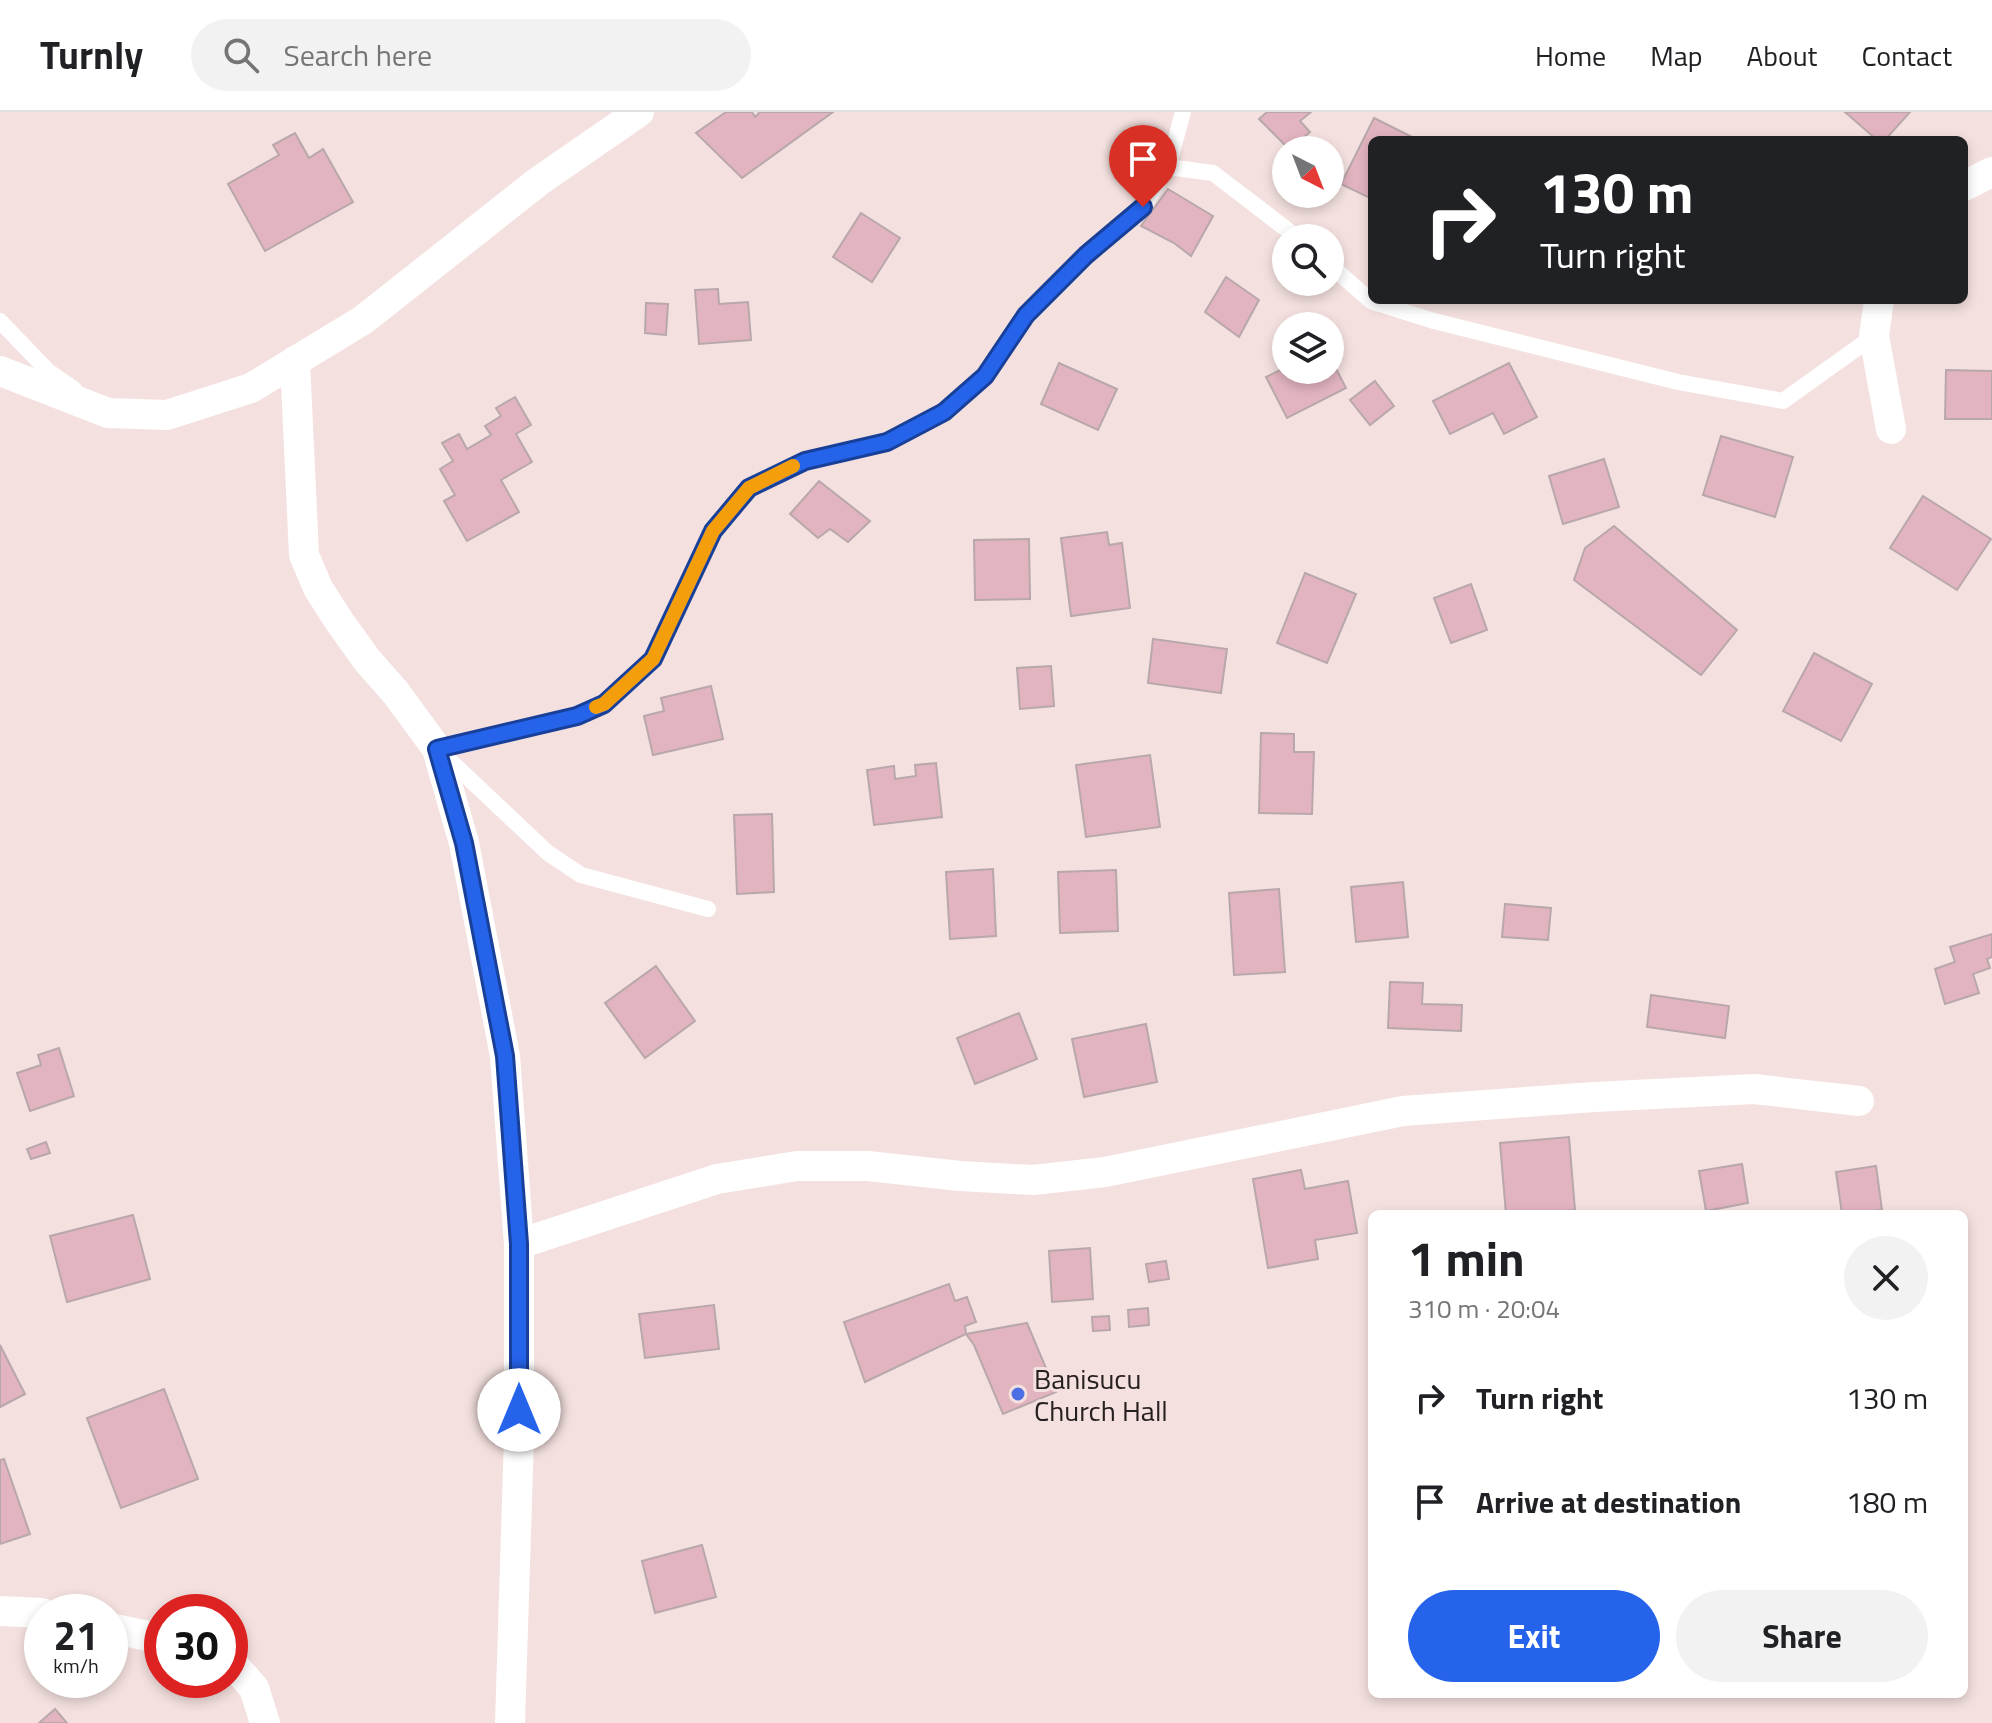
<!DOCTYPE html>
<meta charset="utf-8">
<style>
body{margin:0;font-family:"Titillium Web",sans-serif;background:#f2f2f2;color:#202124;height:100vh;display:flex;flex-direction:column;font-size:30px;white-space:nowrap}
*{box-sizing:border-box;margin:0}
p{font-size:26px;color:#757577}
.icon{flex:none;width:44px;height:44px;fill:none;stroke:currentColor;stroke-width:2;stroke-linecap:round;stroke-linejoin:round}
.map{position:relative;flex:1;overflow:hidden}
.details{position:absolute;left:1368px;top:1098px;width:600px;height:488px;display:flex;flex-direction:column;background:#fff;border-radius:12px;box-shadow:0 4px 12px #0003}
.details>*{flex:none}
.guide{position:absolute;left:1368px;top:24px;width:600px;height:168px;border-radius:12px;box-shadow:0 4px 12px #0003;background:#202124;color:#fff;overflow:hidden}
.needle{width:52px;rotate:138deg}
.tools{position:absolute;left:1272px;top:24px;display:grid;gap:16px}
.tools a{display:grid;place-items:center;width:72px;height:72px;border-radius:50%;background:#fff;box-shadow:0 4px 12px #0003;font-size:40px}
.speed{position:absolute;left:24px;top:1482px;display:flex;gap:16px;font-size:40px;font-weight:700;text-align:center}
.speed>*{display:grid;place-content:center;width:104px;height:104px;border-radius:50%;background:#fff;box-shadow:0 4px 12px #0003;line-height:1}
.speed small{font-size:20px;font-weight:400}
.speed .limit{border:12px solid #d22;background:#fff;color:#111}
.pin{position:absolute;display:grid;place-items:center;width:68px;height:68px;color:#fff;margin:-82px -34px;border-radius:50% 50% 50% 0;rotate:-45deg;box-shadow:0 0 8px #0007}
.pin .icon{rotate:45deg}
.me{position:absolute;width:88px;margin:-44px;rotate:0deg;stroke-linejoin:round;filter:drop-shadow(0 0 6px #0008)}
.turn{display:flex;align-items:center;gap:28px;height:168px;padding:0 40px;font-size:36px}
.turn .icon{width:104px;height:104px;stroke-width:2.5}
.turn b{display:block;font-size:56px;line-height:68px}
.round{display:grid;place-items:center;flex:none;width:84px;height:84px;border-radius:42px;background:#f2f2f2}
.headline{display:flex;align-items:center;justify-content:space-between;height:136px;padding:0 40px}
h1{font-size:48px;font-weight:700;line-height:60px}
.button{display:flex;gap:16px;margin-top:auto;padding:16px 40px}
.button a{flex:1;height:92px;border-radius:48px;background:#2563eb;color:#fff;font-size:32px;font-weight:700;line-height:92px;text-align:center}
.button a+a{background:#f2f2f2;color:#202124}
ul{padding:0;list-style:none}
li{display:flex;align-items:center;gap:24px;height:104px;padding:0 40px}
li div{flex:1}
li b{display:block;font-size:30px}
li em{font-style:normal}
header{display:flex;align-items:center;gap:48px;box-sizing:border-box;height:112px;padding:0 40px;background:#fff;border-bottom:2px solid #e0e0e0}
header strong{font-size:38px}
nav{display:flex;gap:44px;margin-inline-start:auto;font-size:28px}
.search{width:560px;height:72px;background:#f2f2f2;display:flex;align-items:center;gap:20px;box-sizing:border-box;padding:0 28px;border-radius:44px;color:#757577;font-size:30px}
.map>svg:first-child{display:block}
</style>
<header>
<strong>Turnly</strong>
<div class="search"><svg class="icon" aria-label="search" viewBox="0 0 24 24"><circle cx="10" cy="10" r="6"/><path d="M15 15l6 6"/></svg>Search here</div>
<nav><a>Home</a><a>Map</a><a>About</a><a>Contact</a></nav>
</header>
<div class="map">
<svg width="1992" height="1611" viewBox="0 0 1992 1611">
<rect width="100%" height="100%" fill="#f4e1df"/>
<g fill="#e2b4c0" stroke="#b8a7ab" stroke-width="2">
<path d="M726,0H752L755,5L760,0H833L742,66L696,21Z"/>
<path d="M1267,0H1311L1300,9L1310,20L1290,38L1259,7Z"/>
<path d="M1845,0H1910L1885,28H1877Z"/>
<path d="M1374,6L1418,28H1372V87L1341,72Z"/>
<path d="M295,21L309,46L323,37L353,90L265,139L228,72L279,43L273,33Z"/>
<path d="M1168,77L1213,104L1191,144L1174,131L1141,114Z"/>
<path d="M861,101L900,126L872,170L833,145Z"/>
<path d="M1226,165L1259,188L1239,225L1205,200Z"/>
<path d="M718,177L719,192L748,190L751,228L699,232L695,178Z"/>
<path d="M646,191L668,192L666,223L645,221Z"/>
<path d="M1330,245L1346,276L1287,306L1266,265L1286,255V258H1330Z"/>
<path d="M1059,251L1117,277L1098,318L1041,292Z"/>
<path d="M1509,251L1537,305L1504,322L1493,301L1450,322L1433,289Z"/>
<path d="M1946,258L1992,259V307H1945Z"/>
<path d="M1375,269L1394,294L1370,313L1350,288Z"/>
<path d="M515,285L531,313L516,322L532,350L501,368L519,400L467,429L444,389L455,383L440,357L453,349L442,331L459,322L467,337L491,323L485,314L501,304L496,296Z"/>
<path d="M1721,324L1793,345L1775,405L1703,383Z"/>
<path d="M1604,347L1619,395L1563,412L1549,364Z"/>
<path d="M819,369L870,409L848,430L830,417L818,426L790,402Z"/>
<path d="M1923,384L1991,427L1957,478L1890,436Z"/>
<path d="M1614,414L1737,518L1701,563L1574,468L1585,436Z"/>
<path d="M1107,420L1109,433L1122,431L1130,496L1071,504L1061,426Z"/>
<path d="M1029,427L1030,487L975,488L974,428Z"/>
<path d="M1305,461L1356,482L1327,551L1277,531Z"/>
<path d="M1471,472L1487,518L1451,531L1434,486Z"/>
<path d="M1153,527L1227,537L1221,581L1148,571Z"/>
<path d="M1814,541L1872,572L1841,629L1783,599Z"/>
<path d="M1051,554L1054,594L1020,597L1017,556Z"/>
<path d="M711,574L723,627L653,643L644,604L664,599L661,586Z"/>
<path d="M1261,621L1294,622V640H1314L1312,702L1259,701Z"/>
<path d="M1150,643L1160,715L1086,725L1076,653Z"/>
<path d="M936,651L942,705L874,713L867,658L894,654L895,667L916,664L915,653Z"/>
<path d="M772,702L774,780L737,782L734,703Z"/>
<path d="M993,757L996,824L950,827L946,760Z"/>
<path d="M1116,758L1118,819L1060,821L1058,760Z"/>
<path d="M1403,770L1408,825L1356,830L1351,775Z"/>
<path d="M1279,777L1285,860L1234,863L1229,781Z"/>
<path d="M1505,792L1551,796L1548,828L1502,825Z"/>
<path d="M1992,822V845L1987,847L1990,856L1973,862L1979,881L1945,892L1935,857L1955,850L1950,835Z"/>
<path d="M656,854L695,909L645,946L605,891Z"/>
<path d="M1390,870L1423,871L1422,892L1462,893L1461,919L1388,916Z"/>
<path d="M1651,883L1729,894L1725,926L1647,915Z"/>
<path d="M1019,901L1037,947L975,972L957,926Z"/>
<path d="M1146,912L1157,970L1084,985L1072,927Z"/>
<path d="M59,936L74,984L30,999L17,961L41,953L38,943Z"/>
<path d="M1569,1025L1575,1098L1530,1102H1506L1500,1031Z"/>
<path d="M46,1030L50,1041L31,1047L27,1037Z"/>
<path d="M1742,1052L1748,1091L1706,1099L1699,1059Z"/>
<path d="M1876,1054L1882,1098L1842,1102L1836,1060Z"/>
<path d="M1301,1058L1305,1077L1348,1069L1357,1121L1315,1128L1318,1147L1268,1156L1253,1067Z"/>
<path d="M133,1103L150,1167L67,1190L50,1124Z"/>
<path d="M1090,1136L1093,1187L1052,1190L1049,1139Z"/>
<path d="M1166,1149L1169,1167L1149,1170L1146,1152Z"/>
<path d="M949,1172L955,1189L967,1185L976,1210L965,1214L966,1222L865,1270L844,1210Z"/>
<path d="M714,1193L719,1237L645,1246L639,1202Z"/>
<path d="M1148,1196L1149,1213L1129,1215L1128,1198Z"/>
<path d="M1109,1204L1110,1218L1093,1219L1092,1205Z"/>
<path d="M1027,1211L1056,1280L1003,1302L974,1233L966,1222Z"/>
<path d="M0,1233L25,1282L0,1295Z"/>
<path d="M164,1277L198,1367L121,1396L87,1306Z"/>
<path d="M4,1347L30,1422L0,1432V1348Z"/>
<path d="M702,1433L716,1485L655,1501L642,1449Z"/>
<path d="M55,1597L67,1611H39Z"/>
</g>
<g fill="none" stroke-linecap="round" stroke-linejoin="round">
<g stroke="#fff" stroke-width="16">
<path d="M1168,55L1213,61L1298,126"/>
<path d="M1330,153L1371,189L1434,209L1678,270L1783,289L1874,224"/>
<path d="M0,209L48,259L74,277"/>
<path d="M437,637L577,604L604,592L653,547L713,419L749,376L805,349L887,330L944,300L985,264L1026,203L1086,143L1143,95L1168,55L1183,0"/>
<path d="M444,643L548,741L581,763L708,797"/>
</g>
<g stroke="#fff" stroke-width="30">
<path d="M1964,74L1992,60"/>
<path d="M1879,188L1874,224L1891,317"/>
<path d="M295,249L304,443L318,476L339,509L367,548L396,581L437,637L464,731L505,944L519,1132V1326L510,1611"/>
<path d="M0,259L108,301L167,303L251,276L363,208L539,69L639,0"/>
<path d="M519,1132L717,1067L797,1054H868L960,1064L1033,1068L1105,1060L1403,999L1594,985L1754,977L1859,989"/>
<path d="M0,1499L42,1501"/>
<path d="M110,1516L162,1527"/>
<path d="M230,1549L254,1576L265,1611"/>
</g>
</g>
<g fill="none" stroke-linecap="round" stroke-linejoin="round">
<defs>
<path id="route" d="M519,1298V1132L505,944L464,731L437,637L577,604L604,592L653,547L713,419L749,376L805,349L887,330L944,300L985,264L1026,203L1086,143L1143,95"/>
</defs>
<use href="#route" stroke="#184099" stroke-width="20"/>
<use href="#route" stroke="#2563eb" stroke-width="14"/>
<path stroke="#f59e0b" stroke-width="14" d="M596,595L604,592L653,547L713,419L749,376L793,354"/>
</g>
<circle fill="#4c70e3" stroke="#f4e1df" stroke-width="3" cx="1018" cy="1282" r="8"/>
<g text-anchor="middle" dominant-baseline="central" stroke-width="6" stroke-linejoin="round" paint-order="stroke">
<g font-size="28" fill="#272020" stroke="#f4e1df" text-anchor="start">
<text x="1034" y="1266">Banisucu<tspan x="1034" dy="32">Church Hall</tspan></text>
</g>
</g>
</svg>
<div class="tools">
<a><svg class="needle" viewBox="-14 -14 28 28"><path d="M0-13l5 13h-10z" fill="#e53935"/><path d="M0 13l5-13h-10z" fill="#757577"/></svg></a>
<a><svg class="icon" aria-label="search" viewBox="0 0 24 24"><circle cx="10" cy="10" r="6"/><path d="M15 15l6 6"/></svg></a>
<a><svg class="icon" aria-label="layers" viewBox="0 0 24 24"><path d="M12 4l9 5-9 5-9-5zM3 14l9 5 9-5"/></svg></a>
</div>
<div class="speed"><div>21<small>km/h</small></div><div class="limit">30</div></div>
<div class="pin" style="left:1143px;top:95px;background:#d93025"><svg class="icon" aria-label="arrive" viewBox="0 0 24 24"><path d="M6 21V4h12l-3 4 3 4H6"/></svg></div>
<svg class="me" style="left:519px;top:1298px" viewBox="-20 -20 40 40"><circle r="19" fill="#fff"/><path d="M0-13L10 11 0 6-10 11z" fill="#2563eb"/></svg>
<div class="guide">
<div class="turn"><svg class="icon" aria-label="right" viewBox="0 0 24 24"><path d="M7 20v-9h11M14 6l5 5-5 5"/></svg><div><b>130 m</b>Turn right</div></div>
</div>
<section class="details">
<div class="headline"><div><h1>1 min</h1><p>310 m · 20:04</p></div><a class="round"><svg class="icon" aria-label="close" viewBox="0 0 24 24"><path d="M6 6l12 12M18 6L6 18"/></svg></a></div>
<ul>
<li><svg class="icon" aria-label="right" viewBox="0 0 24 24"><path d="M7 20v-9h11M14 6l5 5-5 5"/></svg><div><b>Turn right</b></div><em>130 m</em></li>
<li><svg class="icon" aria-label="arrive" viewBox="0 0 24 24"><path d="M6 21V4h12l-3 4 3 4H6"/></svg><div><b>Arrive at destination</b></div><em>180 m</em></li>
</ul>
<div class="button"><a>Exit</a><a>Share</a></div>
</section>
</div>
